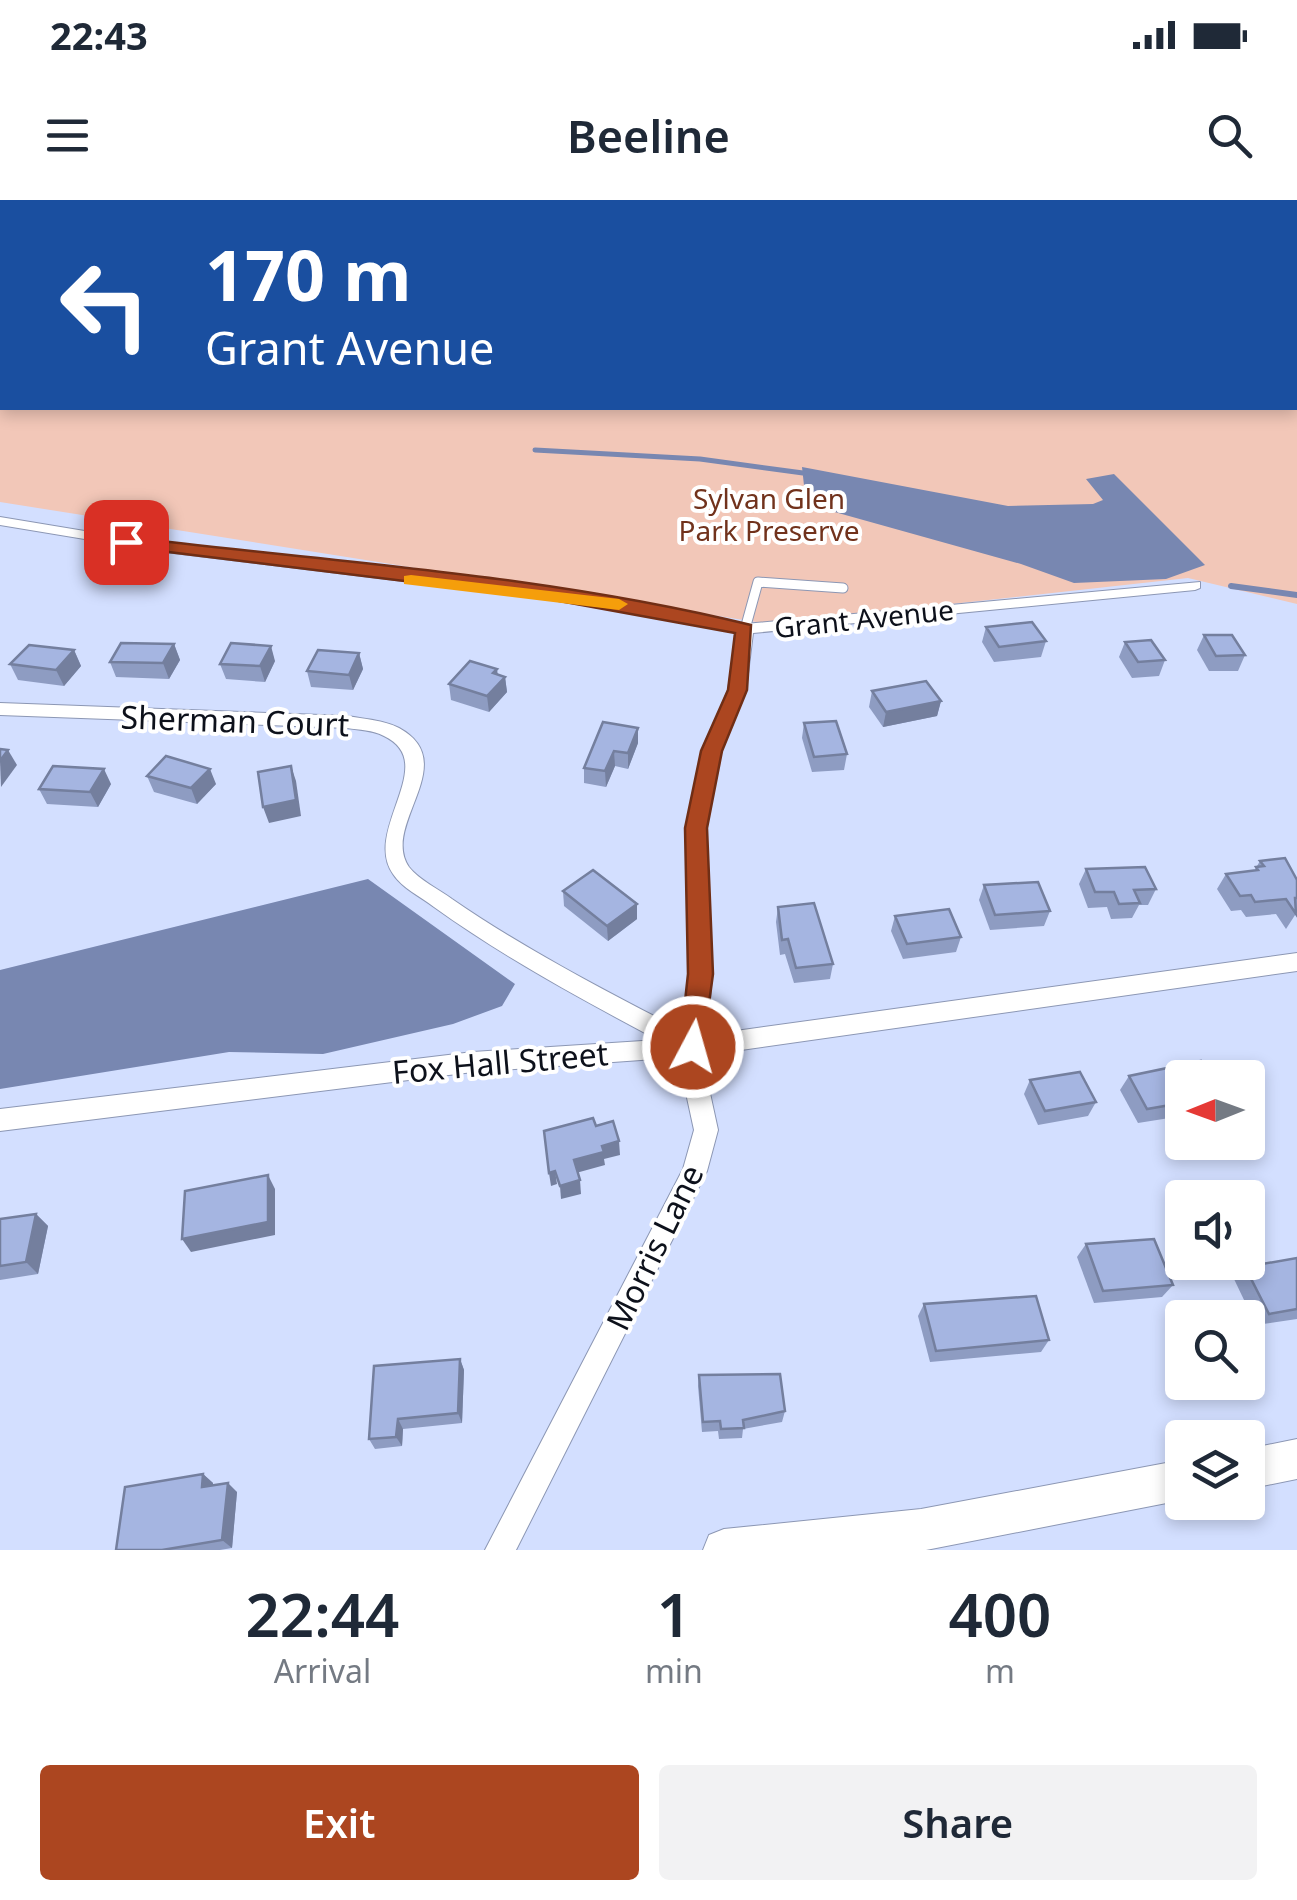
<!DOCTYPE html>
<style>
body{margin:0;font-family:"Noto Sans",sans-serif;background:#f2f2f3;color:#1f2937;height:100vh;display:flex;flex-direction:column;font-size:38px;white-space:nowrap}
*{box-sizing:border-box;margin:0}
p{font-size:32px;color:#747a83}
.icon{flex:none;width:55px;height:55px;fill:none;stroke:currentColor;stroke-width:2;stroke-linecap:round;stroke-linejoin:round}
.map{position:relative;height:1350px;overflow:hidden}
.panel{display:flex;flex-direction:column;background:#fff;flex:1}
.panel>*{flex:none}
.banner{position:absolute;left:0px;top:0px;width:1298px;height:210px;box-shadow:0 5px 15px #0003;background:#1a4fa0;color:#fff;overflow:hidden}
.needle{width:65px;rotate:269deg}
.fabs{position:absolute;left:1165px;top:860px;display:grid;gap:20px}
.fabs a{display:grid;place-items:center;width:100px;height:100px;border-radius:10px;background:#fff;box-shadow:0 5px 15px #0003;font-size:50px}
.pin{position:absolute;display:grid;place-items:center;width:85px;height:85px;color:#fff;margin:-42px;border-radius:20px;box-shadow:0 5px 15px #0006}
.me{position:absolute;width:110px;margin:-55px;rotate:6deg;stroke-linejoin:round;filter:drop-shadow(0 0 8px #0008)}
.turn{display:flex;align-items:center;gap:35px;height:210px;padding:0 40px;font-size:45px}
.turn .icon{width:130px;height:130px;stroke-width:2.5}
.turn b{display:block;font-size:70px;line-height:85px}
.eta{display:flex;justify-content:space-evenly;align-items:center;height:170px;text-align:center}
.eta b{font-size:60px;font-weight:600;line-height:70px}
.action{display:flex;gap:20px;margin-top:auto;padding:20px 40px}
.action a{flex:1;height:115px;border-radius:10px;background:#ac4620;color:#fff;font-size:40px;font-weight:600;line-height:115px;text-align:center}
.action a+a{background:#f2f2f3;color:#1f2937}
.status{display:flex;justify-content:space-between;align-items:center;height:70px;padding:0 50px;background:#fff;direction:ltr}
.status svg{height:28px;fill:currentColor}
header{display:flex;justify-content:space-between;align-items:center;height:130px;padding:0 40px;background:#fff;font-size:45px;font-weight:600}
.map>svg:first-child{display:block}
</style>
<div class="status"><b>22:43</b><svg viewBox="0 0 49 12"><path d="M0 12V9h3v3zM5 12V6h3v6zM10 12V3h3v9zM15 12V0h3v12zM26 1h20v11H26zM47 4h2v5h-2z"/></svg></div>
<header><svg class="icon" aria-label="menu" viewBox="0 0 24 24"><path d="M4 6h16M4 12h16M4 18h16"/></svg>Beeline<svg class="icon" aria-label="search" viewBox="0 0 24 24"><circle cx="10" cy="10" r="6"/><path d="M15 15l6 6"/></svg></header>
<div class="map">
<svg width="1297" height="1350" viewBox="0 0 1297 1350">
<rect width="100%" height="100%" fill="#d3dfff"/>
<path fill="#f2c7b8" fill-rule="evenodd" d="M0,0H1297V404L1188,378L769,424L0,302ZM2,2H1295V208H2Z"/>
<g fill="#7887b1">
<path d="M802,267L1008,306L1093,304L1103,300L1086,279L1114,274L1205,365L1166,379L1074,383L1021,364L806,304Z"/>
<path d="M368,679L515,784L502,806L453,824L323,854L229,852L0,889V770Z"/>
</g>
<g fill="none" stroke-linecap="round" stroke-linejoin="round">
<path stroke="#7887b1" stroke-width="5" d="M535,250L700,259L803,273"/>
<path stroke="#7887b1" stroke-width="6" d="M1231,386L1297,395"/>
<defs>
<path id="lane" d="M745,429L758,382L843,388"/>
<path id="street" d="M0,317L157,343L543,388L745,424L1200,382V388L1195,390L753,433L746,490L721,551L706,628L712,775L707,835L1297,753V771L706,855L705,870L718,930L707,971L516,1350H485L683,969L694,930L681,870L683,857L473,872L0,931V909L473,852L658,840C581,799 505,758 434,707C421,697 402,688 393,674C362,630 441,563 384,536C373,530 359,530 347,528L0,515V503L347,516C364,519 384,520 399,528C463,563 380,625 409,667C419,680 440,690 452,699C526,750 606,791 685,832L690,775L686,628L703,551L728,490L737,432L543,398L157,351L0,325Z"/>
<g id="secondary">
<path d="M1297,1239V1279L1248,1289V1249Z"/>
<path d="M1182,1260V1300L926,1350H703L709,1335L724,1329L921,1309Z"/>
</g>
</defs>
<use href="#lane" stroke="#8c97b4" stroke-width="11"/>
<use href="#street" stroke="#8c97b4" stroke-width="2"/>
<use href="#secondary" stroke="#8c97b4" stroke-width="2"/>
<use href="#lane" stroke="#fff" stroke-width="9"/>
<use href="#street" fill="#fff" fill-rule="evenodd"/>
<use href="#secondary" fill="#fff" fill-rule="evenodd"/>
</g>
<g fill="#8e9cc2">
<path d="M986,427L1046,441L1041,457L994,462L982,442Z"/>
<path d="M1204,435L1245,455L1238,471H1209L1197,450Z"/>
<path d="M1125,442L1165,460L1159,476L1132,478L1119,457Z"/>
<path d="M174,444L180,460L169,479L116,477L110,462Z"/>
<path d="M74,450L81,466L64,486L18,480L10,464Z"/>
<path d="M359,453L363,469L353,490L311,487L307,471Z"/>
<path d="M275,461L265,482L226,479L220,464Z"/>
<path d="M498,475L505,477L507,492L489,512L451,500L449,484Z"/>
<path d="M872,491L941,501L937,516L883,527L869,507Z"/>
<path d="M804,523L847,554L844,570L812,572L802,538Z"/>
<path d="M638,528V543L628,569L615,566L606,587L584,583V568Z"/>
<path d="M147,576L216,584L197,604L154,592Z"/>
<path d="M111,584L98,607L47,604L39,589Z"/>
<path d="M1260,661L1297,680V712L1286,729L1276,714L1246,717L1241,710L1231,711L1217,689L1226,674L1254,671Z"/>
<path d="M1086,669L1156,689L1148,705H1139L1132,718L1111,719L1107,707L1088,708L1079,684Z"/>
<path d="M984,685L1050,711L1044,726L990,730L979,700Z"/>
<path d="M563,691L637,719L608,741L564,706Z"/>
<path d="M778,707L833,764L830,779L794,783L785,754L780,755L776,722Z"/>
<path d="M895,716L961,737L956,752L903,759L891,731Z"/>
<path d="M1129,876L1182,878V916L1138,923L1120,890Z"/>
<path d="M1030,880L1096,902L1088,916L1038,925L1024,894Z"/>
<path d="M36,1014L48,1026L38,1074L0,1080V1019Z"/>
<path d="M1086,1044L1173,1085L1162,1097L1094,1103L1077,1057Z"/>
<path d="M1297,1058V1119L1256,1125L1234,1079L1245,1067Z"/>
<path d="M924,1104L1049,1140L1041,1152L930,1162L918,1116Z"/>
<path d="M460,1159L464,1170L462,1223L403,1229L402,1246L375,1249L369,1239Z"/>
<path d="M699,1175L785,1211L782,1222L743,1229L742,1238L719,1239L718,1231L702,1232L698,1186Z"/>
<path d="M203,1274L213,1283V1285L237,1292L232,1348L220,1350H116Z"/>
</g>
<g fill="#747f9e">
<path d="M174,444L180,460L169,479L163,463Z"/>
<path d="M271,446L275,461L265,482L260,466Z"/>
<path d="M74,450L81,466L64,486L56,470Z"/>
<path d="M359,453L363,469L353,490L349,475Z"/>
<path d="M497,469L499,483L505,477L507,492L489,512L487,496L493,473Z"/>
<path d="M941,501L937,516L883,527L886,512Z"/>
<path d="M638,528V543L628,569V553Z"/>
<path d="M8,550L17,565L1,587L0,561Z"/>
<path d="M614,551L615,566L606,587L605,571Z"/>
<path d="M291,566L296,581L301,616L269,623L263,607Z"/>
<path d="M104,569L111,584L98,607L90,592Z"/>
<path d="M210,569L216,584L197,604L191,588Z"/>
<path d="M637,704V719L608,741L607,726Z"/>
<path d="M619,941L620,955L604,959L605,965L576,973L574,960L602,946Z"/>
<path d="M555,971L557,984L551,986L549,973Z"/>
<path d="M268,975L275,989V1035L191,1052L182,1039Z"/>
<path d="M580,980L581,994L561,999L560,986Z"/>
<path d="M36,1014L48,1026L38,1074L26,1062Z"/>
<path d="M460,1159L464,1170L462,1223L458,1213Z"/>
<path d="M398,1219L403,1229L402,1246L396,1237Z"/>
<path d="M203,1274L213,1283L212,1296L202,1287Z"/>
<path d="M228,1283L237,1292L232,1348L222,1340Z"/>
</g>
<g fill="#a5b5e1" stroke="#747f9e" stroke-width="2.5">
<path d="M1032,422L1046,441L999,447L986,427Z"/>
<path d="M1204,435H1232L1245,455L1216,456Z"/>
<path d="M1151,440L1165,460L1138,462L1125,442Z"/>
<path d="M121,443L174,444L163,463L110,462Z"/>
<path d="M231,443L271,446L260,466L220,464Z"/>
<path d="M29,445L74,450L56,470L10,464Z"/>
<path d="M318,450L359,453L349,475L307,471Z"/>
<path d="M470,461L497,469L493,473L505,477L487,496L449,484Z"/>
<path d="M926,481L941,501L886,512L872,491Z"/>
<path d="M836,521L847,554L814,557L804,523Z"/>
<path d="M603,522L638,528L628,553L614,551L605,571L584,568Z"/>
<path d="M0,549L8,550L0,561Z"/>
<path d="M166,556L210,569L191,588L147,576Z"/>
<path d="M53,566L104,569L90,592L39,589Z"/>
<path d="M291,566L296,600L263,607L258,572Z"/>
<path d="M1285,658L1297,680V698H1295L1296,714L1286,699L1255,702L1251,695L1240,696L1226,674L1258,670L1256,667L1264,666L1260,661Z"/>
<path d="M1145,667L1156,689L1134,690L1140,703L1119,704L1114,692H1095L1086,669Z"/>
<path d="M593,670L637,704L607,726L563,691Z"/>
<path d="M1038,682L1050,711L995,715L984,685Z"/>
<path d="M814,703L833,764L796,768L788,739L782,740L778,707Z"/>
<path d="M949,709L961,737L907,744L895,716Z"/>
<path d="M1201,861L1211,878H1182V903L1147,909L1129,876Z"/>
<path d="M1080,872L1096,902L1045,911L1030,880Z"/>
<path d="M593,918L596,926L613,921L619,941L602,946L604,952L574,960L580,980L560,986L555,971L549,973L544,931Z"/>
<path d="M268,975V1022L182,1039L185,991Z"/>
<path d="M36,1014L26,1062L0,1066V1019Z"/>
<path d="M1154,1039L1173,1085L1103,1091L1086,1044Z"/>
<path d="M1297,1058V1109L1269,1114L1245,1067Z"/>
<path d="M1036,1096L1049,1140L936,1151L924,1104Z"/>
<path d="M460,1159L458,1213L398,1219L396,1237L369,1239L374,1166Z"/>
<path d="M780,1174L785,1211L743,1220L744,1228L721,1229L720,1221L703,1222L699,1175Z"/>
<path d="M203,1274L202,1287L228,1283L222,1340L162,1350H116L125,1287Z"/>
</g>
<path fill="#ac4620" stroke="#702e15" stroke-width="2.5" d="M126,337C334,362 548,375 751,425L747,490L722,551L707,628L713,774L702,855L693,858L680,847L688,774L685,628L701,551L728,490L735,433L543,398L120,346L117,342Z"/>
<path fill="#f59e0b" d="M411,375L619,399L628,404L619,410L404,384V376Z"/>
<g text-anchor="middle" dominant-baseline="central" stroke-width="8" stroke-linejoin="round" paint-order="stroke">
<g font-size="28" fill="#71321c" stroke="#fff">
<text x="769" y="298">Sylvan Glen<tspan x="769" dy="32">Park Preserve</tspan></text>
</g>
<g font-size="28" fill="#0d111b" stroke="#fff">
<text transform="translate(864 418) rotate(-6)">Grant Avenue</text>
</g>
<g font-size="32" fill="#0d111b" stroke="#fff">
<text transform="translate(235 520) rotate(2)">Sherman Court</text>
<text transform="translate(500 862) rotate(-5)">Fox Hall Street</text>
<text transform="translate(654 1047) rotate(-64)">Morris Lane</text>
</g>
</g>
</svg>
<div class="fabs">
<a><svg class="needle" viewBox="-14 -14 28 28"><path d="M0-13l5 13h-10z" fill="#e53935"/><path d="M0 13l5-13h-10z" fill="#747a83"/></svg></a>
<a><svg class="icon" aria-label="sound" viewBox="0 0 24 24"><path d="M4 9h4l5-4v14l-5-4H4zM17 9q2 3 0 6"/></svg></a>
<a><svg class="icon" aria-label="search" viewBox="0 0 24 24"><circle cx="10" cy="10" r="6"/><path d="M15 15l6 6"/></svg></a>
<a><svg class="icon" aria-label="layers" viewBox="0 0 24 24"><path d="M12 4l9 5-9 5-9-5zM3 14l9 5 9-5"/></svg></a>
</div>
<div class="pin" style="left:126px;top:342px;background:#d93025"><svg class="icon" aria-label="arrive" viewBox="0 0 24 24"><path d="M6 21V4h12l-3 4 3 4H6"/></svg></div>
<svg class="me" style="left:693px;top:847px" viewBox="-20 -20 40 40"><circle r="17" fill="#ac4620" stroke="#fff" stroke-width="3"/><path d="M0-11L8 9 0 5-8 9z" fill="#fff"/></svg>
<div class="banner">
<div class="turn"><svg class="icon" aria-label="left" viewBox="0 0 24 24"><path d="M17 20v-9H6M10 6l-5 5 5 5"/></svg><div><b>170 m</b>Grant Avenue</div></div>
</div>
</div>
<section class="panel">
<div class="eta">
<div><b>22:44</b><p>Arrival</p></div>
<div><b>1</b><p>min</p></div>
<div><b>400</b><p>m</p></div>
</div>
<div class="action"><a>Exit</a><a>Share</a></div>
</section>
